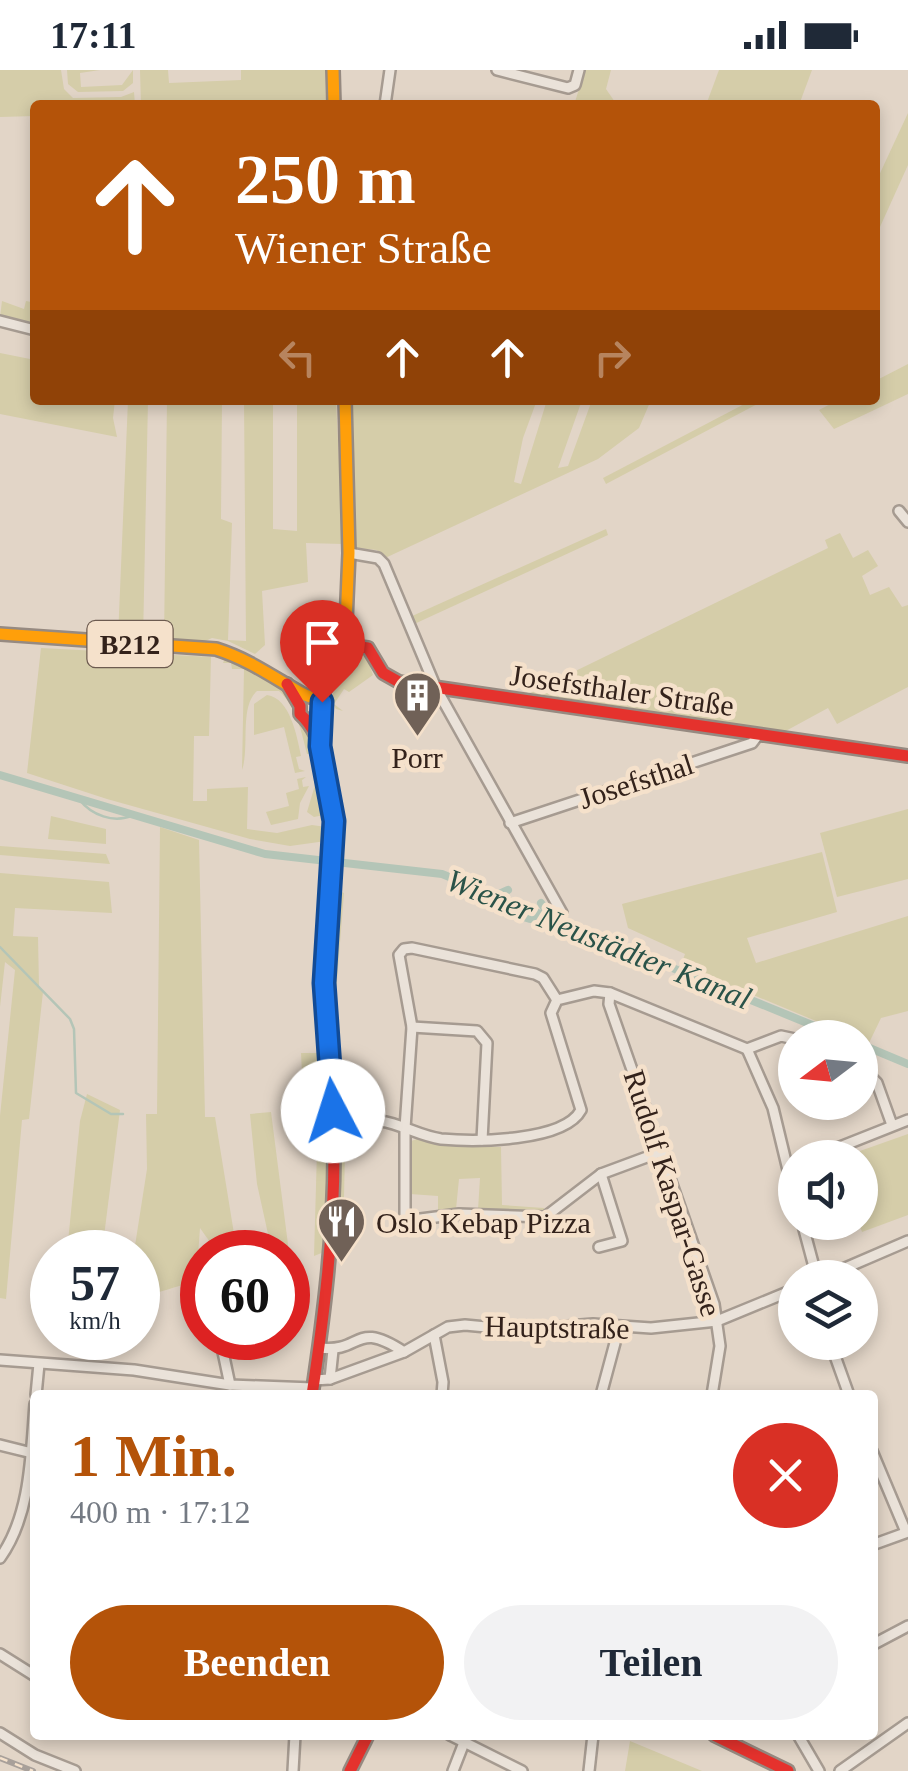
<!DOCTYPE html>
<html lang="de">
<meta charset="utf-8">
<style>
body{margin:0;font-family:Georgia,serif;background:#f2f2f3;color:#1f2937;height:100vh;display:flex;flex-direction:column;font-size:38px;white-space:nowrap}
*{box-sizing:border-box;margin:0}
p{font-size:32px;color:#747a83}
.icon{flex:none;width:55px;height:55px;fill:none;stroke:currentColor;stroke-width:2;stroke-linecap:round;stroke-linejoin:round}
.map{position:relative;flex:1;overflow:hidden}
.details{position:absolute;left:30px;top:1320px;width:848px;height:350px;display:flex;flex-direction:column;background:#fff;border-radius:10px;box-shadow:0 5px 15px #0003}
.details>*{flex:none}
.hud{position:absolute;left:30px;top:30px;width:850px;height:305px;border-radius:10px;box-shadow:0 5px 15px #0003;background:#b45309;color:#fff;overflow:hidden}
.needle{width:65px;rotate:254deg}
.controls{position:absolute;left:778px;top:950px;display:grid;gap:20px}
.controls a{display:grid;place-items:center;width:100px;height:100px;border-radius:50%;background:#fff;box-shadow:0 5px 15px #0003;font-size:50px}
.speed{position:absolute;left:30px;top:1160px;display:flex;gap:20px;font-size:50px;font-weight:700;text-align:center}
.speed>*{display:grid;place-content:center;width:130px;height:130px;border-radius:50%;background:#fff;box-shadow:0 5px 15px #0003;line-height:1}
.speed small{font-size:25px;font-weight:400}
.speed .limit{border:15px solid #d22;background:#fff;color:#111}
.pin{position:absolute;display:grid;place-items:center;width:85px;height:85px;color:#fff;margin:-102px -42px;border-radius:50% 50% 50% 0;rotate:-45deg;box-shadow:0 0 10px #0007}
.pin .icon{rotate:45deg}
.me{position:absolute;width:110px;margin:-55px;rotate:355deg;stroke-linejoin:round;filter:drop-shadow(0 0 8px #0008)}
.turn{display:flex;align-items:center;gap:35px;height:210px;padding:0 40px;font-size:45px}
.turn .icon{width:130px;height:130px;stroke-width:2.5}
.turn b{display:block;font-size:70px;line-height:85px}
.lanes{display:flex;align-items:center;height:95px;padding:0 40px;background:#0003;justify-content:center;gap:50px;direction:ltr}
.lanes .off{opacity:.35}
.round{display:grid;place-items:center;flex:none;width:105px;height:105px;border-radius:52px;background:#f2f2f3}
.summary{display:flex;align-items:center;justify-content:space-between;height:170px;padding:0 40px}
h1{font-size:60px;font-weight:700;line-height:75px;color:#b45309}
.action{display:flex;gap:20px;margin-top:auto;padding:20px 40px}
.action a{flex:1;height:115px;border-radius:60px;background:#b45309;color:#fff;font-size:40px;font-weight:700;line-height:115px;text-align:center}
.action a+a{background:#f2f2f3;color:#1f2937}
.status{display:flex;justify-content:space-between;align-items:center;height:70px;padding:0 50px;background:#fff;direction:ltr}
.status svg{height:28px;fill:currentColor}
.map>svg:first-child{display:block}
</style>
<div class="status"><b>17:11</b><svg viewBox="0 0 49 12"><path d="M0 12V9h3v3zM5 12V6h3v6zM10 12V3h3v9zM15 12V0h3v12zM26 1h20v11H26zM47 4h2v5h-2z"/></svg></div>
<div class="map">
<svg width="908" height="1701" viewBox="0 0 908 1701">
<rect width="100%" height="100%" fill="#e2d5c7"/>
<g fill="#d5cda9">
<path d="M0,0H61L64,19L73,28L121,27L134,22L135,35H35V46L0,47Z"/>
<path d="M67,0H100L80,3L81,17L122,15L133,0V13L123,21L78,22L68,14Z"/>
<path d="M140,0H168L169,13L241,10V0H325L326,35H141Z"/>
<path d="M585,0H611L606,19L617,35H574Z"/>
<path d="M719,0H812L799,35H706Z"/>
<path d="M908,43V95L875,168V114Z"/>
<path d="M31,209H35V256L0,247L2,231L24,239L26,231L31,232Z"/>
<path d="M0,283L35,290V330H115L113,348L117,367L0,344Z"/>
<path d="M908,294V324L834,359L819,340L838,330H875V311Z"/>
<path d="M128,330H148L143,570L118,568Z"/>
<path d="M167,330H222L221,449L232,453L228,570L246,571L244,330H273V459L297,461V330H336L343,474L306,473L308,512L262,521L265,575L255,584L228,571L212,568L199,574L164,572Z"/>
<path d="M349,330H537L523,368L514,412L521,414L547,330H582L558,398L568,396L592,330H651L639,358L598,389L383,489L377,480L356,478Z"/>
<path d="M752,330H765L606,414L603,408Z"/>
<path d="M606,459L608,465L412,555L410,547Z"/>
<path d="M840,463L853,488L868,480L878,496L862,506L870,525L889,517L902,537L908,535V617L837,654L828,638L782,663L522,627L828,478L825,470Z"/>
<path d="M41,578L211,587L209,666H194L193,731H207V719L248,717L247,759L277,763L312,755L326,757V771L290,776L250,769L107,729L27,703Z"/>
<path d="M352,585H366L373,605L349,622L344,619L334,634L343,641L336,639L330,629Z"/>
<path d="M226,586C310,613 314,671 324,745L314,747L307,742L315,715L319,713L312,684H307C302,663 296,636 279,621H257C239,637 250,677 242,700L244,599H232L231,593H223Z"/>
<path d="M267,625C290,628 297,666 301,686L296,687L299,699L305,701L295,703L284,657L254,665V634Z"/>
<path d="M306,707L302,710L303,717L309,716L300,733L298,749L271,755L266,742L289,736L286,723L299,719L297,709Z"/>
<path d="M908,739V809L837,827L820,763Z"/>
<path d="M51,746L106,759V774L48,769Z"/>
<path d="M160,757L199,770L205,1047H215L237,1182H217L200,1158L196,1213C175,1215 159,1224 138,1227V1182H134L147,1099L146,1044H157Z"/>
<path d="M0,776L106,784L110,794L0,785Z"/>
<path d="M822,782L837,842L747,868L756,893L908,846V941L881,948L869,973L681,895L685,884L628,858L622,834Z"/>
<path d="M0,803L109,812L112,843L15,838L13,866L38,867L39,917L43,922L29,1049L22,1050L6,1229L0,1228V1046L15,900L5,892L0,937Z"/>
<path d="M337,820L344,823L336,923L342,1022L355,1041L349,1043L337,1029L330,944V900Z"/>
<path d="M301,983H322L328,1078L324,1182L314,1186L318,1045L304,1044Z"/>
<path d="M87,1024L120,1040L102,1182H67L80,1051Z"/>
<path d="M271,1042L290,1190L288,1191V1182H272L257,1114L250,1044Z"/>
<path d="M354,1055L345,1081L343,1173H334L340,1064L346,1057Z"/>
<path d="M908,1064V1145L862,1162L859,1153L860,1088L843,1087Z"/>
<path d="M417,1069L445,1075L501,1077L502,1135L544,1138L545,1145L478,1140L480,1108L459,1109L456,1139L438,1140V1126L410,1124L411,1071Z"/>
<path d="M630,1671L702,1701H625Z"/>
</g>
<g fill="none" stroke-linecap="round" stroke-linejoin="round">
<g stroke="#b4c5b7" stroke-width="2.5">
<path d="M79,729C91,745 114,754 133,745"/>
<path d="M0,877L70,949L74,959L76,1023L111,1044H123"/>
</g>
<g stroke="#b4c5b7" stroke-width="8">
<path d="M0,705L265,784L442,804L844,968"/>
<path d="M508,820L497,825C510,843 529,854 551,848L541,833"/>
<path d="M860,974L908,994"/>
</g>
<defs>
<g id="street">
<path d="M497,0L568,18L575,15L579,0"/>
<path d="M385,35L390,0"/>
<path d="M0,251L35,260"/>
<path d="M899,441L908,452"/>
<path d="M349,483L378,488L384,494L436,618L562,843"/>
<path d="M510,753L752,673L758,665"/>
<path d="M610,923L609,934L714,1234L720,1276L712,1325"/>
<path d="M557,930L543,908L535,904L412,878L404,879L399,885L412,957L405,1058V1151L459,1144L545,1147L601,1104L663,1081"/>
<path d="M412,957L477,961L487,973L482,1070"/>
<path d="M747,979L773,1038L795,1129"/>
<path d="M860,996L877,1013L892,1055"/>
<path d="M333,1049C349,1049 365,1048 381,1051C401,1054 420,1066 441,1069C474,1072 564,1072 581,1040L551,943L557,930L594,921L610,923L747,979L781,966L795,969"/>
<path d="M812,1088L908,1050"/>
<path d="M802,1152L817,1208"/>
<path d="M599,1177L622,1171L601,1104"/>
<path d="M822,1208L908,1171"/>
<path d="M434,1265L443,1312L442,1325"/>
<path d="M220,1268L230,1315"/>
<path d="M830,1272L849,1325"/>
<path d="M320,1278C363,1283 354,1249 404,1282"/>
<path d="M0,1290L134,1300L230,1315L313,1318"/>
<path d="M330,1309L333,1280"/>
<path d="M314,1310L330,1309L404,1282L448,1257L465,1255L518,1260L593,1254L651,1258L717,1251L795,1219"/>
<path d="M36,1325L39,1294"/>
<path d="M601,1325L619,1258"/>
<path d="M0,1375L32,1383"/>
<path d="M872,1381L906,1462"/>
<path d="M872,1475L908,1462"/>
<path d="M0,1488C31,1445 31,1384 35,1334"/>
<path d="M872,1575L908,1556"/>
<path d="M0,1584L35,1606"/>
<path d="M0,1663L35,1685L75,1701"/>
<path d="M450,1665L522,1701"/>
<path d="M798,1665L819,1701"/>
<path d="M293,1701L295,1665"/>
<path d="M453,1701L467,1665"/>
<path d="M589,1701L593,1665"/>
<path d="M840,1701L908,1653"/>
</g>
<g id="slow">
<path d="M333,0L334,35"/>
<path d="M0,564L216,579C248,589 273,607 301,623C309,628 315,627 323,632L325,642L319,650L320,669"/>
<path d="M319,628L341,596L345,575L349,483L345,330"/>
</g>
<g id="jam">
<path d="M345,575L368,578L383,603L399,612L908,686"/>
<path d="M287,614L300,636V644C354,692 322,850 324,917C326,972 334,1028 334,1083C334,1164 324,1245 312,1325"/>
<path d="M714,1665L788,1701"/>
<path d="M350,1701L368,1665"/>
</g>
</defs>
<use href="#street" stroke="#a69b91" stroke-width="14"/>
<use href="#slow" stroke="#968a81" stroke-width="16"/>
<use href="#jam" stroke="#968a81" stroke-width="16"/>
<use href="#street" stroke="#eae2d9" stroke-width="9"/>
<use href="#slow" stroke="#ff9f0a" stroke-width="11"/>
<use href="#jam" stroke="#e5322d" stroke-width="11"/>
<defs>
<path id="rail" d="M0,1688L33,1701"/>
</defs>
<use href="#rail" stroke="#a8a09a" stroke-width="6"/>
<use href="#rail" stroke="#f5e1cb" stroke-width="2.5" stroke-dasharray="8" stroke-linecap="butt"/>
</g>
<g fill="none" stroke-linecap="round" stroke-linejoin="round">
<defs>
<path id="route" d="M322,632L320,676L334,751L324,913L333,1041"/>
</defs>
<use href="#route" stroke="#114b97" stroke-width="25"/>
<use href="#route" stroke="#1a73e8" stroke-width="18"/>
</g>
<defs>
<symbol id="building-pin" viewBox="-11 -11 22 30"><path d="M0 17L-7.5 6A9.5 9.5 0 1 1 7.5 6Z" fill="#706157" stroke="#f5e1cb"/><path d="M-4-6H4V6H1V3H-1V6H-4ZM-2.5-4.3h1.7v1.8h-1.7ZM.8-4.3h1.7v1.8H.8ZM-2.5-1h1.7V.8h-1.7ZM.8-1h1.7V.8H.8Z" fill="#fff"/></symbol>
<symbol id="restaurant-pin" viewBox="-11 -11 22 30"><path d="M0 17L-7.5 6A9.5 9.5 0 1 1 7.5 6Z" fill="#706157" stroke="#f5e1cb"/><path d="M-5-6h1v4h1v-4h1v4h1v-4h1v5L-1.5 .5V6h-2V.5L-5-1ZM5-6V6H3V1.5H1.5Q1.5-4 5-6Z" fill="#fff"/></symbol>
</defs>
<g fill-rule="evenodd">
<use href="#building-pin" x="390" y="598" width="55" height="75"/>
<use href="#restaurant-pin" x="314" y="1124" width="55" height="75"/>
</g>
<g text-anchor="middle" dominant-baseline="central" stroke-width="9" stroke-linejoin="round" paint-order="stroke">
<rect fill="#f5e1cb" stroke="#6d5b50" stroke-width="2.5" x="87.5" y="551" width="85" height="46" rx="8"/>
<g font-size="28" font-weight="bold" fill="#33221b">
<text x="130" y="574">B212</text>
</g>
<g font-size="30" fill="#33221b" stroke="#f5e1cb">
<text transform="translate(622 620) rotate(8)">Josefsthaler Straße</text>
<text transform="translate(636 711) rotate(-18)">Josefsthal</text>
<text transform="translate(673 1123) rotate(72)">Rudolf Kaspar-Gasse</text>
<text transform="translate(557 1257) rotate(1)">Hauptstraße</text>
</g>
<g font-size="30" fill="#33221b" stroke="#f5e1cb">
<text x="417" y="687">Porr</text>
<text x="376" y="1152" text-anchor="start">Oslo Kebap Pizza</text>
</g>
<g font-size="32" font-style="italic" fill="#2a5349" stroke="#f5e1cb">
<text transform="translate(599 869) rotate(22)">Wiener Neustädter Kanal</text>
</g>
</g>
</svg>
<div class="controls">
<a><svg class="needle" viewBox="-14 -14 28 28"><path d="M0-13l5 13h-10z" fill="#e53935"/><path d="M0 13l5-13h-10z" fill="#747a83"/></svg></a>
<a><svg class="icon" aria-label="sound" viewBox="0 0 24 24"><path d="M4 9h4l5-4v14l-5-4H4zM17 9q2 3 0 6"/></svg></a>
<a><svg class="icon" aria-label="layers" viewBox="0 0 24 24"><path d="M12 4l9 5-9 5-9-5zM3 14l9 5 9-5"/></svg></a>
</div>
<div class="speed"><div>57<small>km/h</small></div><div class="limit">60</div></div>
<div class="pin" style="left:322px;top:632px;background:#d93025"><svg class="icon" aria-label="arrive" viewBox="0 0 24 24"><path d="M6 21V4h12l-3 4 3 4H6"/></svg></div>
<svg class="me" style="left:333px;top:1041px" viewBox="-20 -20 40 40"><circle r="19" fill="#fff"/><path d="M0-13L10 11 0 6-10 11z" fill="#1a73e8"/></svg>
<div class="hud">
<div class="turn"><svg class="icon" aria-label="ahead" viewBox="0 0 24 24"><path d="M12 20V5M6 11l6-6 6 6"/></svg><div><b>250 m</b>Wiener Straße</div></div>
<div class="lanes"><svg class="icon off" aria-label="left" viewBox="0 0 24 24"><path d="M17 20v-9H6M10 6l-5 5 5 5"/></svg><svg class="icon" aria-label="ahead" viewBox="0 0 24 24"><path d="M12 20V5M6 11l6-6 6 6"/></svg><svg class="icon" aria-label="ahead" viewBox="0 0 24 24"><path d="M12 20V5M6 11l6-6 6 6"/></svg><svg class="icon off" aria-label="right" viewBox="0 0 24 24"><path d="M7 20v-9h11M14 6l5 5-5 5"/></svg></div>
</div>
<section class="details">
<div class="summary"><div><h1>1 Min.</h1><p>400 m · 17:12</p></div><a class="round" style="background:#d93025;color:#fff"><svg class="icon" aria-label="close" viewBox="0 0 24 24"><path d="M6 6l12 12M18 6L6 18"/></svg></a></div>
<div class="action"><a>Beenden</a><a>Teilen</a></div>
</section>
</div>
